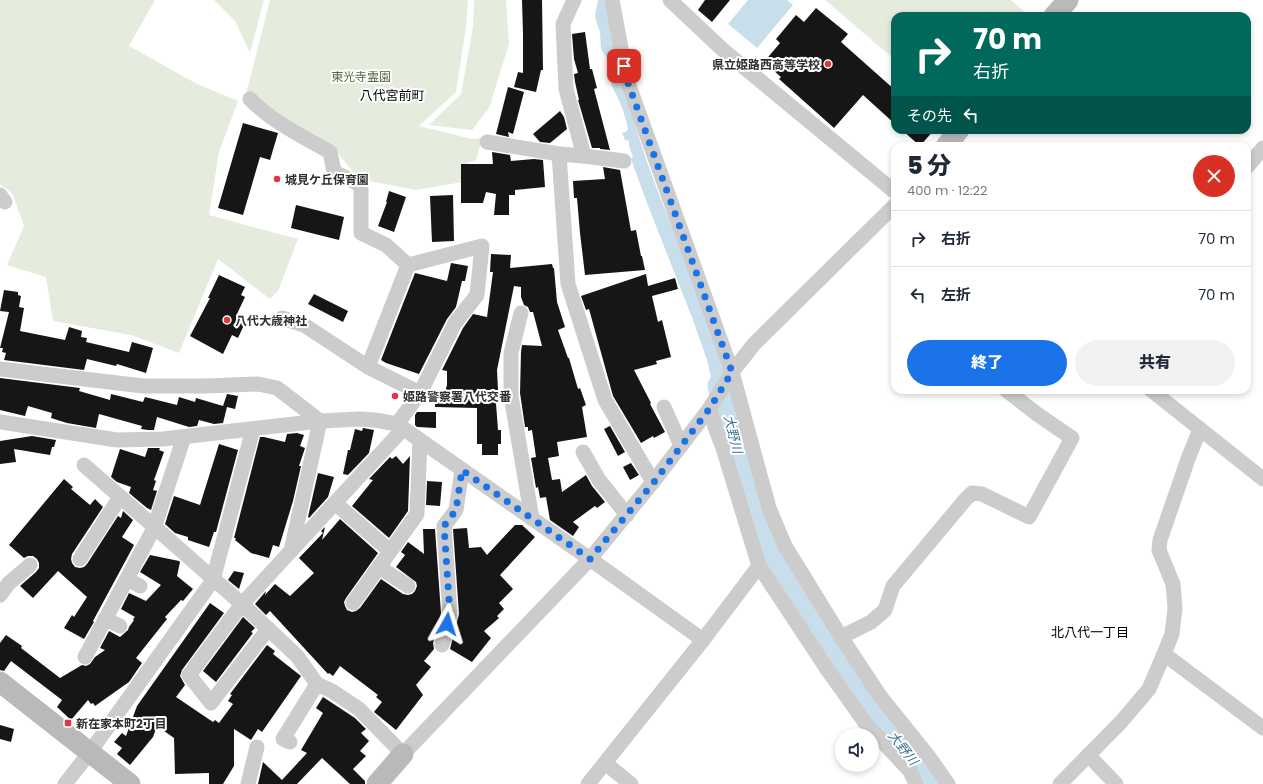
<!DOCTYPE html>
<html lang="ja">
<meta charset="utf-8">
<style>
body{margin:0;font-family:Poppins,"Noto Sans JP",sans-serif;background:#f2f2f3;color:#1f2937;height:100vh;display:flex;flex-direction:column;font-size:15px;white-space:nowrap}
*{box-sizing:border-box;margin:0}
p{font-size:13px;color:#747a83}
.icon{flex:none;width:22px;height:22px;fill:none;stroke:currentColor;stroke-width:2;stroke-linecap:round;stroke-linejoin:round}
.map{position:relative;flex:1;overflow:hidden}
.sheet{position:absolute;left:891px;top:142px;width:360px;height:252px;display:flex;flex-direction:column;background:#fff;border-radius:12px;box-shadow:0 2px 6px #0003}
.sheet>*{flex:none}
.guide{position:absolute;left:891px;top:12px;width:360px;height:122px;border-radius:12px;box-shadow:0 2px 6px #0003;background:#00695c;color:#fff;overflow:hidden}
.controls{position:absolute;left:835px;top:728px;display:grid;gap:8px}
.controls a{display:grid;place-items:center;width:44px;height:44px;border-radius:50%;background:#fff;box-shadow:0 2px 6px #0003;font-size:20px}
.pin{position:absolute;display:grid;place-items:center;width:34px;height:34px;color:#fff;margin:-17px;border-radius:8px;box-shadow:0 2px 6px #0006}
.me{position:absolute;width:44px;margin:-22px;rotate:6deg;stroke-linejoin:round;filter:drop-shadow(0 0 3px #0008)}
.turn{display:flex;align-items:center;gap:14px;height:84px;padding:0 16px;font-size:18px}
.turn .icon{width:52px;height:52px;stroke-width:2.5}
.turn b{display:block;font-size:28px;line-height:34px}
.then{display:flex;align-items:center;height:38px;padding:0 16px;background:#0003;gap:8px;font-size:15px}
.round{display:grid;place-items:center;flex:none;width:42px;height:42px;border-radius:21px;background:#f2f2f3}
.head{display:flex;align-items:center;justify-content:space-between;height:68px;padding:0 16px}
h1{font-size:24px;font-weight:800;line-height:30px}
.cta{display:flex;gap:8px;margin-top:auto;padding:8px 16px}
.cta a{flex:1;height:46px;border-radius:24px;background:#1a73e8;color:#fff;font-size:16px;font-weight:800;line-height:46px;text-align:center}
.cta a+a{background:#f2f2f3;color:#1f2937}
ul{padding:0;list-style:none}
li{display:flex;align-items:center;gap:12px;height:56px;padding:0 16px;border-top:1px solid #e0e1e3}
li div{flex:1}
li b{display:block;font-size:15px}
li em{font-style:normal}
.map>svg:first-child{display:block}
</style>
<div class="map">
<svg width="1263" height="784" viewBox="0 0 1263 784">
<rect width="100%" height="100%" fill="#fff"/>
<g fill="#e5ecdd">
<path d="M0,0H155L129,46L197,84L238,101L219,152L209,215L298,239L278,291L270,299L218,259L179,353L131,335L53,321L46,277L7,265L24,226L12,193L0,184Z"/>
<path d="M214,0H264L250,53L235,21Z"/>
<path d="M270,0H468L466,28L456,92L419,126L472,139L482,138L476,160L463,165V182L416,190L359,179L336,151L246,94Z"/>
<path d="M474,0H506L509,44L489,108L472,130L429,125L461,94L473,27Z"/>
<path d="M825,0H1011L1027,14L1025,16H895V60Z"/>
</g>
<g fill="#c9deeb">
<path d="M598,0H606C617,50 627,101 643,150C659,199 681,246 699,294C714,335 726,376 738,418L722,425L707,360L693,320L647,203L631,159L633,157L629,146V141L625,140L622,133L626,132L628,129L627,124L622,107L612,86L608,60L601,49L600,32L596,21L595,14Z"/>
<path d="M748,0H787L793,5L757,48L728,24Z"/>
</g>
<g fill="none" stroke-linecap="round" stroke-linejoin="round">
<path stroke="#c9deeb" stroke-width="27" d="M721,386L736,447L760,525L839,665L920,767L931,784"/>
</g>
<g fill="#161616">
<path d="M522,0H542L543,70H541L536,92L514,87L518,72L523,73V34Z"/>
<path d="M705,0H730L712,22L698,10Z"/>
<path d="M816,8L848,34L841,42L895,90V124L863,95L834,128L779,79L781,77L764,62L780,43L776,39L796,15L804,22Z"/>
<path d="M585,32L590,69H592L597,88L594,89L610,150L600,149V148H592L578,100H579L575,82L574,74L578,73L574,59L572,34Z"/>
<path d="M508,87L524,92L513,134L508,132L509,137L496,134Z"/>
<path d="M560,111L564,117L567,129L550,143L540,142L533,134Z"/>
<path d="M243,123L278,133L270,160L260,157L243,215L218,208Z"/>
<path d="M902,130H934L920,146Z"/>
<path d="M492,152L510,155L511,161L534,159L543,160L545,187L515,190V195H509V215H494L496,194L486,192L483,203H461V164H493Z"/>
<path d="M603,167L620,170L631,231L636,230L641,256H642L645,270L585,275L580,233L577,198H574L573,181L605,179Z"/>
<path d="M389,191L406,197L394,232L378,226L387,202H386Z"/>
<path d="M453,195L454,241L432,242L430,196Z"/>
<path d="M296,205L344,217L339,240L291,228Z"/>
<path d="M491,254L511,255L510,268L552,264L553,268H554L557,302L565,327L558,330L568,358H569L578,389L580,388L586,405L582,407L587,437L557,442L559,456L548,458L552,480L560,479L562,492L586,475L592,486L605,502L597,508L595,506L573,522L579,527L573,536L550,520L546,497L540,498L538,487L536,488L531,458L536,457L532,430L528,431V427H525L520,393L521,352L522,345L542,346L533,312H530L528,307L524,305L521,297V287L514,286L497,370L498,390H495L498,430H501V444H498V455H482V444H477V408L435,407V395H444L447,385V371L442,370L463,328L473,314L487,317L493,272H490Z"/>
<path d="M451,263L468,266L465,281H462L456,307L447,319L419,374L386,363L381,360L415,273L447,281Z"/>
<path d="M646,274L648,286L675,278L678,289L652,296L658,322L662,320L671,357L656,361L657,364L634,370L651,403L650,404L665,432L654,438L653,436L641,443L613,396L589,309L586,310L581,296Z"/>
<path d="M219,275L245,287L241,295L245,297L237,314L246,319L243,324L244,325L238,338L232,335L223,354L190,336L210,298H208Z"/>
<path d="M4,290L18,292V295L21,296L19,307L24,308L20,331L65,340L69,327L82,331L81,337L87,338L86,342L129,352L132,342L153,348L146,373L117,364L116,366L87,359L84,370L4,360L6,353L2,352L3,348H0L9,312L0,311Z"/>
<path d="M314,294L348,311L343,322L308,304Z"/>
<path d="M0,378L80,388L79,391L110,400L111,394L143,402L145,397L177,405L179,397L195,402L196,398L223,406L227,394L238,396L235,409L227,407L223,423L214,424L199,420L197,426L189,427L157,417L154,430H148L141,429L142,426L99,414L96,428L67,423L51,418L52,413L28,406L25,416L0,410Z"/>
<path d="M417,412H436V428L417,427L415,425V415Z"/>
<path d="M610,426L625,452L618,456L604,429Z"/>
<path d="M363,428L374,430L369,453L348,475L343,474L348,450H350L355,429L362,431Z"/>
<path d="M297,433L304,435L300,446L305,448L299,466H301L293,501L279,547L273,545L269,558L251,553L235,540L236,538H234L260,437H264L285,442L287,434Z"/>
<path d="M32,436L56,440L54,447H52L50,455L14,449L16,462L0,464V441Z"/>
<path d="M219,444L238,450L216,532H214L209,547L188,540V537L175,533L165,524L174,496L200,505Z"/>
<path d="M148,448H160L159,450L164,452L154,480L156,481L153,490L157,491L151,510L147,508L129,493L131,487L117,482L111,477L120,449L145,457Z"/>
<path d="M396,456L403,464L410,456L408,511L389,538L352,506L373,480L369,479L390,457L392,459Z"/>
<path d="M631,463L639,475L630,480L623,467Z"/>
<path d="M318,473L334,477L328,497L309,518L308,517Z"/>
<path d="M64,479L73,487L71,489L90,505L95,499L103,507L72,554L71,559L72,563L75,567L80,568L84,567L87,564L118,516L121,518L123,511L133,520L122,537L134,545L93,621L94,622L84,639L64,628L72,615L74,617L87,597L58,571L33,598L20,586L36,572L39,568V563L37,559L33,556H28L24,558L9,545Z"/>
<path d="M427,481L442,482L440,506L426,505Z"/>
<path d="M340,519L378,553L346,598L344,602L345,606L347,610L352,612L356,611L360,608L381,579L403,594L408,595L412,594L415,591L417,586L416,582L396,567L405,555L401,552L408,542L424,554L423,529H435L441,613L433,643L434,649L424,661L431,667L416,685L423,695L396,730L374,712L382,702L376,697L378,695L340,666L333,676L329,673L328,674L270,611L266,615L255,604L266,591L265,595L275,584L290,596L314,573L299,558L323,533L321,531L325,527L322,540Z"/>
<path d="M515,525H522L535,537L500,575L513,589L499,603L504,609L497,616L499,618L484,631L491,638L472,662L450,649L459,614L453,529L467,528L469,548L481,547L487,555Z"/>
<path d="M150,555L179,561L180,562L177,576L193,589L183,601L181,600L165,617L167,619L136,658L142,663L129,682L95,706L93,703L91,704L88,700L71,720L57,707L62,700L11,661L4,671L0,670V643L6,635L22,646L21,648L60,678L82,665L86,666L90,664L95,657L105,650L100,648L109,631L120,637L128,630L129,627L134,620L133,619L135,617L121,609L129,593L146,601L161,585L140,572Z"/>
<path d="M234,571L244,573L239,589L228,580Z"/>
<path d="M210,603L224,613L182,670L180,676L185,685L176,697L213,722L215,720L219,723L233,704L228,701L232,695L230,694L267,645L275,651L273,654L301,676L262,732L258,729L251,740L234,729V766L223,784H209V773L175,774L174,738L157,726L153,737L130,765L117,754L122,748L114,742L122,733L126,736L137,706Z"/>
<path d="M243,617L255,628L251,632L253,633L216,682L203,671Z"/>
<path d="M323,697L355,718L366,729L361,733L369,741L360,751L366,756L353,769L365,781V784H350L322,758L297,784H258L263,762L282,780L307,753L301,750L323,713L316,708Z"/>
<path d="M0,725L14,729L11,742L0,739Z"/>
</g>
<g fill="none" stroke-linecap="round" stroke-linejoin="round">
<g stroke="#ccc" stroke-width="15">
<path d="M574,0L563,24L566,89L584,156L559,154L568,284L605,400L653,482"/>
<path d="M612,0L627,80L732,372L769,508L785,546L841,637L880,696L929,757L948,784"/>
<path d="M670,0L723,50L895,192"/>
<path d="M250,99C272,122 302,136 330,152L334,172L361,185V233L386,245L408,265L368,367L420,393L397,424"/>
<path d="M487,142L559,154"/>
<path d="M584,156L624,161"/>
<path d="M1247,167L1263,148"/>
<path d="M0,195L5,202"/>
<path d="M408,265L482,246L477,295L455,323L420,393"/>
<path d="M521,313L511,353V396L532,519"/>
<path d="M282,318L304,325L368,367"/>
<path d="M0,369L143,386H206L258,384L277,388L320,421"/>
<path d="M1151,390L1263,479"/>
<path d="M664,407L681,446"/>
<path d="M710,408L715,427L723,448L759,566L829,672L866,724L910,771L916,784"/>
<path d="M0,422L117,440L163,439L320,421L360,419L375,420L397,424L590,559L703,640"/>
<path d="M583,452L599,480L627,515"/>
<path d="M84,465L242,604L297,656L317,684L332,691L359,709L403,754L590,559L653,482L710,408L732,372L754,344L895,205"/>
<path d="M335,503L390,551"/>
<path d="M291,551L320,421"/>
<path d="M80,559L120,497"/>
<path d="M379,567L408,586"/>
<path d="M127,579L140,586"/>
<path d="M0,595L8,584L30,565"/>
<path d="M353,603L417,514L420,441"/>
<path d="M105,619L120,626"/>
<path d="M268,629L211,703L189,675L242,604L403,429"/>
<path d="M841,637L871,622L885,610L893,586L965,500L972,493L982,494L1029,517L1072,438L1037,414L1006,390"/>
<path d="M442,645L450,614L444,526L456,510L462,470"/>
<path d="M1164,654L1263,728"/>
<path d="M85,657L154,528L184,437"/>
<path d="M290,742L283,739L317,684"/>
<path d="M1088,755L1116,784"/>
<path d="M605,763L631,784"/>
<path d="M65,784L90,752L213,580L253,429"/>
<path d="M248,784L257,747"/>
<path d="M588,784L703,640L759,566"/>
<path d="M1060,784L1121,722L1149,689L1164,654L1172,634L1175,608L1173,584L1159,550L1160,540L1188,459L1200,429"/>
</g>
<g stroke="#b9b9b9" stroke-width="21">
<path d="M1054,16L1068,0"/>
<path d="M946,146L959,130"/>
<path d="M0,682L130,784"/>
<path d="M377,784L403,754"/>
</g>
</g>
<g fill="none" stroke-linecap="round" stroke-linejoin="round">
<path stroke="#1a73e8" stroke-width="7" stroke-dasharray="0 12.6" d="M447,624L450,614L444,526L456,510L462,470L590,559L654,482L710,408L732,372L627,80L624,66"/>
</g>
<g fill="#e33441" stroke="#fff" stroke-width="1.5">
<circle cx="828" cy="64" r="4"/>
<circle cx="277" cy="179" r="4"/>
<circle cx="227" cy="320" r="4"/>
<circle cx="395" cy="396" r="4"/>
<rect x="64" y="719" width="8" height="8" rx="2"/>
</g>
<g text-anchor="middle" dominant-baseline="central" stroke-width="4" stroke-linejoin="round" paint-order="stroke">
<g font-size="12" font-weight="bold" fill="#2f2f2f" stroke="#fff" text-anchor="start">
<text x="820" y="64" text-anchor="end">県立姫路西高等学校</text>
<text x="285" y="179">城見ケ丘保育園</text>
<text x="235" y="320">八代大歳神社</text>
<text x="403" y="396">姫路警察署八代交番</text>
<text x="76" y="723">新在家本町2丁目</text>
</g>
<g font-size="12" fill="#526a3d" stroke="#fff">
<text x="361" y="76">東光寺霊園</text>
</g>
<g font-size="13" fill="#000" stroke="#fff">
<text x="392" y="95">八代宮前町</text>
<text x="1090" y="632">北八代一丁目</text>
</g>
<g font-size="13" font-style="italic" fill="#3e7090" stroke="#fff">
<text transform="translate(733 434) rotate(76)">大野川</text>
<text transform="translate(903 748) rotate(52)">大野川</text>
</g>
</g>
</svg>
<div class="controls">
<a><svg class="icon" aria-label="sound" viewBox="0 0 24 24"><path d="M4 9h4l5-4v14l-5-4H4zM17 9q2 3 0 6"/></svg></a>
</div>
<div class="pin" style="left:624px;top:66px;background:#d93025"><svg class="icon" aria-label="arrive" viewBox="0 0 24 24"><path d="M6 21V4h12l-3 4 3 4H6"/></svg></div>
<svg class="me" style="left:447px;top:624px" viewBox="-20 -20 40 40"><path d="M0-17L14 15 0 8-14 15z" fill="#1a73e8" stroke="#fff" stroke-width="4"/></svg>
<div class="guide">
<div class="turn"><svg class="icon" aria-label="right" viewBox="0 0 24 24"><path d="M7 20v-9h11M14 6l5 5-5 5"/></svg><div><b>70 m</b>右折</div></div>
<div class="then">その先<svg class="icon" aria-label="left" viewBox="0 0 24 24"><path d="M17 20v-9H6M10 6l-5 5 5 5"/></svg></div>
</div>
<section class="sheet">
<div class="head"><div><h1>5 分</h1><p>400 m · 12:22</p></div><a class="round" style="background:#d93025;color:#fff"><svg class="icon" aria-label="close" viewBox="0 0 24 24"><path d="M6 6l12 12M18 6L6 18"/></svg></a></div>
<ul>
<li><svg class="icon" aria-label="right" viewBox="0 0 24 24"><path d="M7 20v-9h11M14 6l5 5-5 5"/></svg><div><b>右折</b></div><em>70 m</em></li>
<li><svg class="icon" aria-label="left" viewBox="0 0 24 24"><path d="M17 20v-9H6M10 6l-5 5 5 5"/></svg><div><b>左折</b></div><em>70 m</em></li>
</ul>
<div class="cta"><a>終了</a><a>共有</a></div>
</section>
</div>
